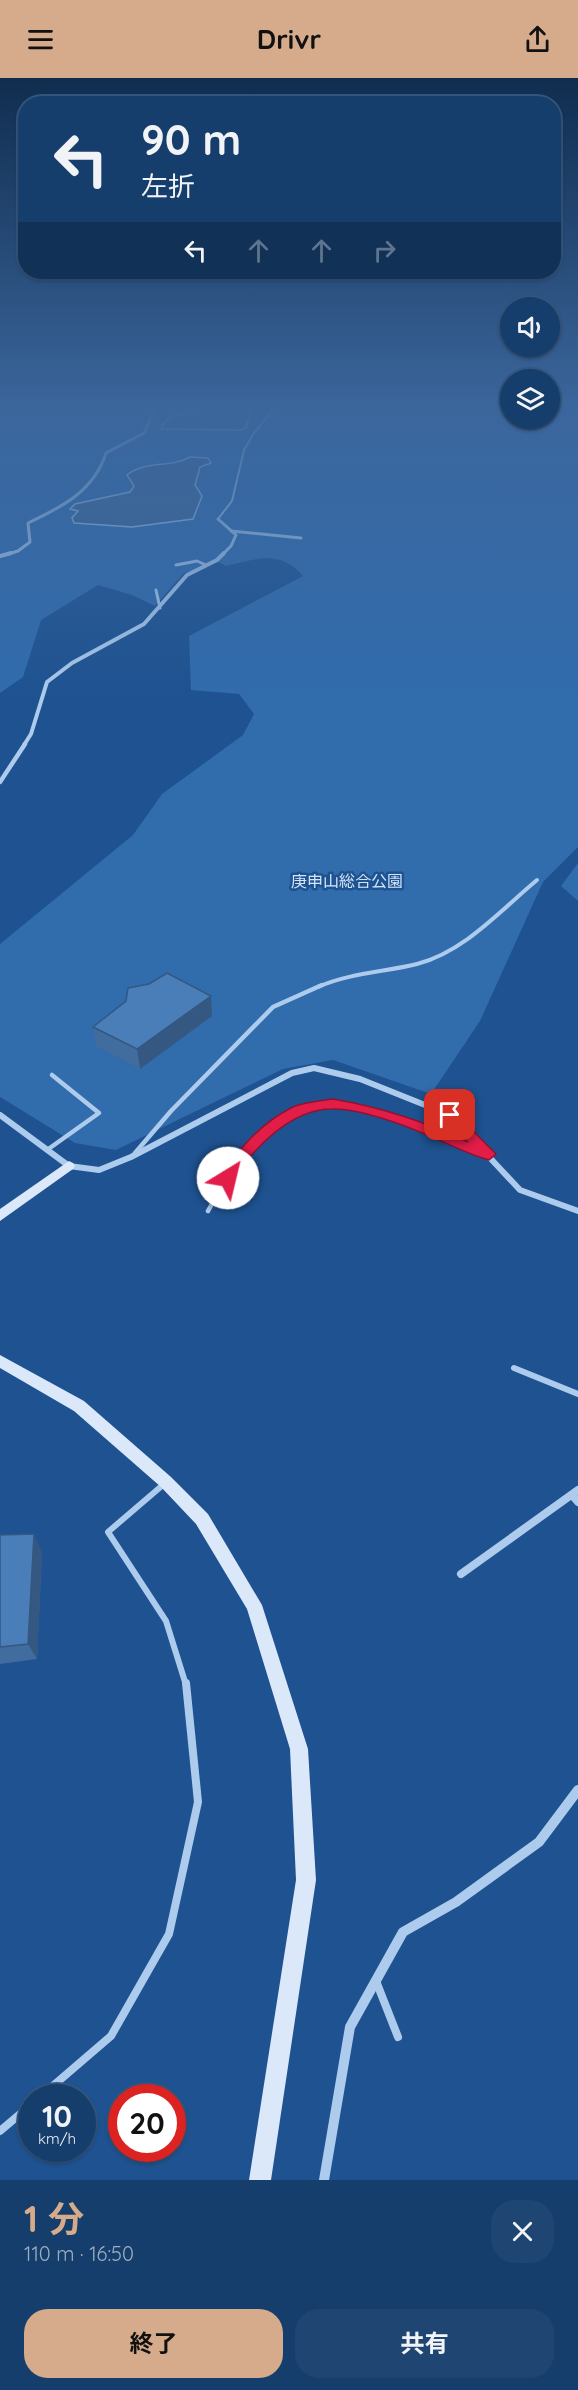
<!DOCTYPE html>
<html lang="ja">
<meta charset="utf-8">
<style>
body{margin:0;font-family:Quicksand,"Noto Sans JP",sans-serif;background:#1f4572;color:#f1f3f6;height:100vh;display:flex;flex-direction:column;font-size:22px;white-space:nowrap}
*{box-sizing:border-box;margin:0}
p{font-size:20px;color:#9eaec2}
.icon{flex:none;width:33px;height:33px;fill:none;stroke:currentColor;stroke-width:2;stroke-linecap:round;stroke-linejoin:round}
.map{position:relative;height:2102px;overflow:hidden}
.details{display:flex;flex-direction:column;background:#163e6c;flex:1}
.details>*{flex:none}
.top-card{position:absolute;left:18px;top:18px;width:543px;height:183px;border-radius:24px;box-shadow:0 2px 4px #0004,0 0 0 2px #35577f;background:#163e6c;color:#f1f3f6;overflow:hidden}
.buttons{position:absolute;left:500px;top:219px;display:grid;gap:12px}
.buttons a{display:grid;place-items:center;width:60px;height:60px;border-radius:50%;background:#163e6c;box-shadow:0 2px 4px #0004,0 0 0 2px #35577f;font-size:30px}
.speed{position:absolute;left:18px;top:2006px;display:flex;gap:12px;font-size:30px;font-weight:700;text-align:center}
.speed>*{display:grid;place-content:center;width:78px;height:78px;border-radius:50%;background:#163e6c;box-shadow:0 2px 4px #0004,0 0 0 2px #35577f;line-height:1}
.speed small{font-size:15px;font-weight:400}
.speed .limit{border:9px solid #d22;background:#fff;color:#111}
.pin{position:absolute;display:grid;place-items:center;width:51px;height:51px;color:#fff;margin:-26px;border-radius:12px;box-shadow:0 3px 9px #0006}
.me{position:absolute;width:66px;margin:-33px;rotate:36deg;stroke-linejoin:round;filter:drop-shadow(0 0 4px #0008)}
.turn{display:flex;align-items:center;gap:21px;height:126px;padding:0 24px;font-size:27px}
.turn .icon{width:78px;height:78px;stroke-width:2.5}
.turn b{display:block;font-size:42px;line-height:51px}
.lanes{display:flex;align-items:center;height:57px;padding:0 24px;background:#0003;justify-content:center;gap:30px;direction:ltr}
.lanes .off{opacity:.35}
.round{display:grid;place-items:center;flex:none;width:63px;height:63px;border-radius:24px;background:#1f4572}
.overview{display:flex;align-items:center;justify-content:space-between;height:102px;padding:0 24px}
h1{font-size:36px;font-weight:700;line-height:45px;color:#d6ab8b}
.cta{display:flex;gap:12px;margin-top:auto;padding:12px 24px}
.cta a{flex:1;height:69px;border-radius:24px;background:#d6ab8b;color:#111;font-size:24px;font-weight:700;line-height:69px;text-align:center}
.cta a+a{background:#1f4572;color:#f1f3f6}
header{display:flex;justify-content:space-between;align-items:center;height:78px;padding:0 24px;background:#d6ab8b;color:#111;font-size:27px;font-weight:700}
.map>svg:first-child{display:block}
</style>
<header><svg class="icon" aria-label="menu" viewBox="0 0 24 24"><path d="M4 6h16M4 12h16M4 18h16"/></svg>Drivr<svg class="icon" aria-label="share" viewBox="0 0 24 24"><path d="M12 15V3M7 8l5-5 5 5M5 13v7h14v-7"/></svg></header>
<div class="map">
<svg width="578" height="2102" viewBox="0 0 578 2102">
<rect width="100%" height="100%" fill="#1e5290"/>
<g fill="#316cad">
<path d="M0,326H510V340H549V326H578V769L543,804L480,943L431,1016L333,982L283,991L116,1072L75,1065L0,1019V866L133,757L162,716L243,657L254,636L239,616L191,612L189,558L303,498C279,471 258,481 226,488L219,484L184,495L155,528L132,517L98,507L41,542L23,599L0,615Z"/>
<path d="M578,785V823L561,808Z"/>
</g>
<g fill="#3f6591" stroke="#a1c6ef" stroke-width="1.5">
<path d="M206,326H248L247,329L250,335L246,350L241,352L161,351C169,331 189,338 206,326Z"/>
<path d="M190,379L208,380L211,385L200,389L195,407L202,418L193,441L132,449L74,445L72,440L78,433L70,431L75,426L130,414L134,408L127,397C148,381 169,391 190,379Z"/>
</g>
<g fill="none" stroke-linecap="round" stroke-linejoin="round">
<path stroke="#adcbed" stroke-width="2" d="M218,441L232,423L244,372L254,355L271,334L287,326"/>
<g stroke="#adcbed" stroke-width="3">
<path d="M176,487L197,483L206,487"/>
<path d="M156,512L160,530"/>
</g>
<path stroke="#adcbed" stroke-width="4" d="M318,909C349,895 385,894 417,886C464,874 501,832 537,802"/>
<g stroke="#adcbed" stroke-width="4.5">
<path d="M47,1072L99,1035L52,997"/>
<path d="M135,1075L171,1033L273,929L322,907"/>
<path d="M208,1133C233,1090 265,1033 320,1026C353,1022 389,1036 418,1048C441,1057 463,1068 486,1076"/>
</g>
<g stroke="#adcbed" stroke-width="6">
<path d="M514,1290L578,1316"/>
<path d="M164,1406L108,1454L166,1543L186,1607"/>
</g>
<g stroke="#adcbed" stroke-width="8">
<path d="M376,1903L398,1959"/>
<path d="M40,2019L111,1958L169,1856L198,1724L186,1605"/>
<path d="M0,2053L32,2026"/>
</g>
<g stroke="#adcbed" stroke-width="3">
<path d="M218,441L236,457L231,468L222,477"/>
<path d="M231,453L301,460"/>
<path d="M5,477L18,473L30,464L28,445C62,429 94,413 106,375L144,355L157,326"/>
</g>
<g stroke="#adcbed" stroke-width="4">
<path d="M0,478L11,475"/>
<path d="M24,667L31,656L47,604L72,585L144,546L187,497L217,482L224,475"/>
</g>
<path stroke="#adcbed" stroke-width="4.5" d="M0,704L25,666"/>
<path stroke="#adcbed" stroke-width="6" d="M0,1037L69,1088L99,1092L131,1079L292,995L314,990L360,1001L450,1037L520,1112L578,1133"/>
<g stroke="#adcbed" stroke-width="8">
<path d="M572,1417L578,1424"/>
<path d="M461,1496L578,1412"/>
</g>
<path stroke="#adcbed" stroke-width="10" d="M324,2102L350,1949L403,1854L456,1824L539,1764L578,1712"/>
<g fill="#dae8fa" fill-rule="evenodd">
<path d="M69,1083L73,1085L75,1088L73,1091L0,1143V1131Z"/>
<path d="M0,1277L84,1323L171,1399L208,1436L262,1527L308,1671L316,1802L271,2102H249L296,1802L290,1671L247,1531L196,1446L161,1409L74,1333L0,1290Z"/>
</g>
</g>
<g fill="#406c9e">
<path d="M212,938L140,991L96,968L93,949Z"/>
<path d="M0,1457L42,1474L37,1581L0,1586Z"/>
</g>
<g fill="#345881">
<path d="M211,918L212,938L140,991L137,971Z"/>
<path d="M34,1456L42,1474L37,1581L28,1566Z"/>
</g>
<g fill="#4a7eb8" stroke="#345881" stroke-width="1.5">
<path d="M167,895L211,918L137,971L93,949L126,923L128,910L149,906Z"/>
<path d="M34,1456L28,1566L0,1569V1457Z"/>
</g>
<linearGradient id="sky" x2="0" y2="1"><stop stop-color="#102d4f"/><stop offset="0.53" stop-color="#3b669c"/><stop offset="1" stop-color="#3b669c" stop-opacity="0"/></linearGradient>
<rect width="578" height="620" fill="url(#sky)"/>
<path fill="#e11d48" stroke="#92132f" stroke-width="1.5" d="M333,1021C380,1029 424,1043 468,1064L443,1037L445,1034H454L496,1076L489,1082C467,1076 450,1066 429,1058C405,1047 358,1030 332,1031C291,1031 253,1070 233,1103H223L221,1100C236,1072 263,1044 291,1030C302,1024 320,1023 333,1021Z"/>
<g text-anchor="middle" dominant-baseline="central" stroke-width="5" stroke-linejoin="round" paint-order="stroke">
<g font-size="16" fill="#d3e5fa" stroke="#1e5290">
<text x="347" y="803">庚申山総合公園</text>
</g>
</g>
</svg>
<div class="buttons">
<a><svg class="icon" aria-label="sound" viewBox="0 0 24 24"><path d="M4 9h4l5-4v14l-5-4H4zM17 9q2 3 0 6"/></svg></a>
<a><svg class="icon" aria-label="layers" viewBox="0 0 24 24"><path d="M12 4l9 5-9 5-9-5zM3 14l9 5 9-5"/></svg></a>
</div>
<div class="speed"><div>10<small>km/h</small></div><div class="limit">20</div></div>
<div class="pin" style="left:450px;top:1037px;background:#d93025"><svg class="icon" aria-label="arrive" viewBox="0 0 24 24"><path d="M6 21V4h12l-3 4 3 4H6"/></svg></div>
<svg class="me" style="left:228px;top:1100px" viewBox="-20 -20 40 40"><circle r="19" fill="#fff"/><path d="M0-13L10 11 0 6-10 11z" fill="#e11d48"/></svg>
<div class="top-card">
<div class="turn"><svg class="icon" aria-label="left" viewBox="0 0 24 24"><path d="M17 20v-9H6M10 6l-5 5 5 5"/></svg><div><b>90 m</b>左折</div></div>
<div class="lanes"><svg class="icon" aria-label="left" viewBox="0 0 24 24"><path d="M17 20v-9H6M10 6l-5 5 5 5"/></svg><svg class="icon off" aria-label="ahead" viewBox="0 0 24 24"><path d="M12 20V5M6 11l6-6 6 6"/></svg><svg class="icon off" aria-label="ahead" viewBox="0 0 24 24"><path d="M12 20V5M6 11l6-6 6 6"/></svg><svg class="icon off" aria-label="right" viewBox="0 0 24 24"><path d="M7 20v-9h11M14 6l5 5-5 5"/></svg></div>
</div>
</div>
<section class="details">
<div class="overview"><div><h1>1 分</h1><p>110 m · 16:50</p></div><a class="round"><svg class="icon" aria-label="close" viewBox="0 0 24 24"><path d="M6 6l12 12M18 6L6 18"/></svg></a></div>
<div class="cta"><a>終了</a><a>共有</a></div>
</section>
